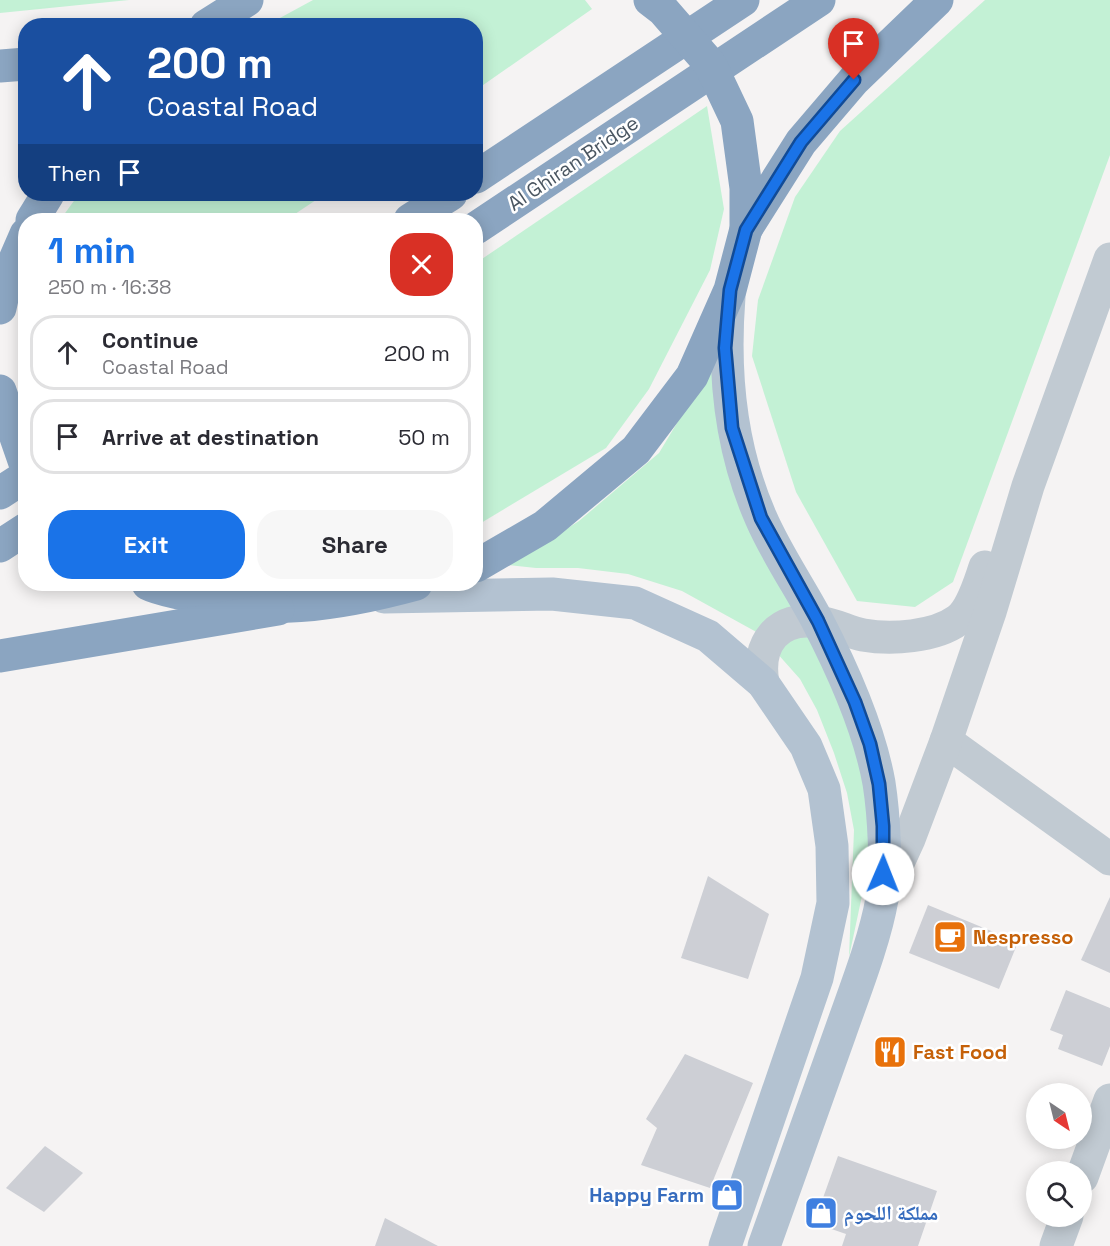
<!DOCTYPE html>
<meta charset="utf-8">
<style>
body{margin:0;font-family:"Space Grotesk","Noto Naskh Arabic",sans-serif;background:#f7f7f7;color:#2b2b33;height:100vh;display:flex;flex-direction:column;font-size:22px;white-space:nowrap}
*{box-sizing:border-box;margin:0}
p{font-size:20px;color:#7c7c81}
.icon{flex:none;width:33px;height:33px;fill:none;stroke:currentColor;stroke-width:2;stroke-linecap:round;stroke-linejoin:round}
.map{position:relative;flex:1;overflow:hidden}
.sheet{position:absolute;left:18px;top:213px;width:465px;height:378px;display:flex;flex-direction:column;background:#fff;border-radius:24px;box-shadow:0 3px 15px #0003}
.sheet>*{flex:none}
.top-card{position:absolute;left:18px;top:18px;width:465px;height:183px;border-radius:24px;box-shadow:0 3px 15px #0003;background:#1a4fa0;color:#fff;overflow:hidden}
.needle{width:39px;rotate:145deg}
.fabs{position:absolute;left:1026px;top:1083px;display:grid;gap:12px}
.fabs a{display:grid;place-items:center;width:66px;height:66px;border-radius:50%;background:#fff;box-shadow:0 3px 15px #0003;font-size:30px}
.pin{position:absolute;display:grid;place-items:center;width:51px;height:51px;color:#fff;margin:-62px -26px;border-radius:50% 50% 50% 0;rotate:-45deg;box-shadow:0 0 6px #0007}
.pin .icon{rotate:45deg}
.me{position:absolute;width:66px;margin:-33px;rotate:1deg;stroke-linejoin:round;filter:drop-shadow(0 0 4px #0008)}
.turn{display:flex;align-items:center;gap:21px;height:126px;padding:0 30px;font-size:27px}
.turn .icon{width:78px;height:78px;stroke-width:2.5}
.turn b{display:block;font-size:42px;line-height:51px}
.then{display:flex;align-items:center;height:57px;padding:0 30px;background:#0003;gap:12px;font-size:22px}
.round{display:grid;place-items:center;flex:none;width:63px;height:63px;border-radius:24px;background:#f7f7f7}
.summary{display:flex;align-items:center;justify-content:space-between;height:102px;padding:0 30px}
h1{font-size:36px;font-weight:800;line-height:45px;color:#1a73e8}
.primary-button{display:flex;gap:12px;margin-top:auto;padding:12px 30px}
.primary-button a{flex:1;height:69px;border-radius:24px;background:#1a73e8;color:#fff;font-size:24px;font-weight:800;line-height:69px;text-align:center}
.primary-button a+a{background:#f7f7f7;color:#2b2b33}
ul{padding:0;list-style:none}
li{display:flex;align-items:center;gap:18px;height:75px;margin:0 12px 9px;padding:0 18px;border:3px solid #e1e1e2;border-radius:24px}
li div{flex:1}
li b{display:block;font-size:22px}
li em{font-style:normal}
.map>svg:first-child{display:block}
</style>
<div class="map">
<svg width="1110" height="1246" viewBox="0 0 1110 1246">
<rect width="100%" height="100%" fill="#f5f3f3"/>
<g fill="#c3f1d5">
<path d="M0,0H129L0,13Z"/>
<path d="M313,0H585L592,9L476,90V26L267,25Z"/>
<path d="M985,0H1110V155L953,582L915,607L857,601L796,492L752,356L758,300L795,197L840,131Z"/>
<path d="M707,106L724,209L710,270L649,389L606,448L476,526V263Z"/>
<path d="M79,194H325L286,220H60Z"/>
<path d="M713,363L838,687L870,793V858L849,957L854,830L847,793L834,753L817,710L800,679L760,634L682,591L628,574L578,568H536L500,564L530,552L579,521L659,453Z"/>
</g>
<g fill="#cdcfd5">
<path d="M708,876L769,914L748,979L681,958Z"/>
<path d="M1110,897V973L1081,960Z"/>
<path d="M928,905L1018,942L999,989L909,953Z"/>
<path d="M1066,990L1110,1008V1046L1102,1066L1058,1049L1063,1035L1050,1030Z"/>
<path d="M685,1054L753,1083L710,1188L641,1165L657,1128L646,1119Z"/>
<path d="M45,1146L83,1173L44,1212L6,1188Z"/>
<path d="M838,1156L937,1191L918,1246H842L846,1234L814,1223Z"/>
<path d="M385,1218L438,1246H375Z"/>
</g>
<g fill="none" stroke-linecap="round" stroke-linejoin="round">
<g stroke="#c1cad2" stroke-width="33">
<path d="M763,683C756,644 778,615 819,622C835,624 848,632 863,635C891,640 935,637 958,620C972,610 979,584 985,567"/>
<path d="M946,741L1110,859"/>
<path d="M883,896L909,839L946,741L990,612L1028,486L1110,259"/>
<path d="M1082,1177L1110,1100"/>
<path d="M1056,1246L1067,1216"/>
</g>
<g stroke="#b3c2d1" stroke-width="33">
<path d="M729,297C723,372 730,448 761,518C776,553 799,586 817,620C843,670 869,727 879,783C884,815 887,868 882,899C875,940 854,993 840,1033C815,1104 790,1175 764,1246"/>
<path d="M384,597L552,594L635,603L708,636L763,683L806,746L824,789L832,846L833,903L817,978L725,1246"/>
</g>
<g stroke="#8ba5c1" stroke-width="33">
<path d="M206,26L247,0"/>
<path d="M0,66L26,64"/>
<path d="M476,177L743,0"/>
<path d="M32,220L48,194"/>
<path d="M410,220L451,194"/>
<path d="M476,228L819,0"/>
<path d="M746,229L801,142L854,80L937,0"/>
<path d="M0,308L6,280L26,234"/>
<path d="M0,391L26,466"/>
<path d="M0,493L26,476"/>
<path d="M0,546L26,529"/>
<path d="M476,566L545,526L636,450L692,376L730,290L746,229V188L737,121L710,64L663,10L650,0"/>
<path d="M148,584C158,589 171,591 183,594C262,617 339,605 416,584"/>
<path d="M0,656L278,609"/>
</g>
</g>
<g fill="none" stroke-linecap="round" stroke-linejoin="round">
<defs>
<path id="route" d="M854,80L801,142L746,230L730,290L725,348L732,428L761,518L818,621L855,702L870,744L879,784L883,826V874"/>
</defs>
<use href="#route" stroke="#114b97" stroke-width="15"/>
<use href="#route" stroke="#1a73e8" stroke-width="10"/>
</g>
<defs>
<symbol id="cafe-square" viewBox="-11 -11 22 22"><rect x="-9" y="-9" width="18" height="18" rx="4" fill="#e8710a" stroke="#fff"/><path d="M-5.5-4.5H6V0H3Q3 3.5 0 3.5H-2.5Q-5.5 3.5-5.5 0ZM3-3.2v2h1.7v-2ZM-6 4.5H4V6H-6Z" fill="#fff"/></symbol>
<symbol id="restaurant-square" viewBox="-11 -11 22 22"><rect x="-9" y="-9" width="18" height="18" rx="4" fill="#e8710a" stroke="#fff"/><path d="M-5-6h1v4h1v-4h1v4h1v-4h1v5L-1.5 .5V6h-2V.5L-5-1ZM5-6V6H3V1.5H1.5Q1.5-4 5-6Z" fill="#fff"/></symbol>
<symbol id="shop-square" viewBox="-11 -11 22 22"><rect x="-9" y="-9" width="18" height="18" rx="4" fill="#3f7fe0" stroke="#fff"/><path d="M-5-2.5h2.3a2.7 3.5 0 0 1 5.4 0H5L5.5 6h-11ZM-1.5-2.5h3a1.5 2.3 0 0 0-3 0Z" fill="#fff"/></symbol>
</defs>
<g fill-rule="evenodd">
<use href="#cafe-square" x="931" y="918" width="38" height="38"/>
<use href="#restaurant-square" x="871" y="1033" width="38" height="38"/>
<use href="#shop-square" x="708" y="1176" width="38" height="38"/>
<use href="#shop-square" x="802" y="1194" width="38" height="38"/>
</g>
<g text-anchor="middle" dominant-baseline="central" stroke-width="5" stroke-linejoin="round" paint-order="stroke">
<g font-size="20" fill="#4a5661" stroke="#fff">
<text transform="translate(573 163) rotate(-34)">Al Ghiran Bridge</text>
</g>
<g font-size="20" font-weight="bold" fill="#c56008" stroke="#fff" text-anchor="start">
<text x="973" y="937">Nespresso</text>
<text x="913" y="1052">Fast Food</text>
</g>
<g font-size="20" font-weight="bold" fill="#366cbe" stroke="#fff" text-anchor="end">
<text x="704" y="1195">Happy Farm</text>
<text x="844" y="1213" text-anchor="start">مملكة اللحوم</text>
</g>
</g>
</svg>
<div class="fabs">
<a><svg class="needle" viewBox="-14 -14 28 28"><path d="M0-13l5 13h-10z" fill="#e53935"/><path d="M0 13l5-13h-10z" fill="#7c7c81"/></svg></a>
<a><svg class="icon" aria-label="search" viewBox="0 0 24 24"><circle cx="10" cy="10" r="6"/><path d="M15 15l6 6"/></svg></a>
</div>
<div class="pin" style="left:854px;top:80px;background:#d93025"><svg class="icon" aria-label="arrive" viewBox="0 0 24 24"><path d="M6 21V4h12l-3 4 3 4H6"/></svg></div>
<svg class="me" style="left:883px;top:874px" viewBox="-20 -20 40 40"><circle r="19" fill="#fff"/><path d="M0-13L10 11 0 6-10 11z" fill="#1a73e8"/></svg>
<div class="top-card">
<div class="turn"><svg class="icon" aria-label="ahead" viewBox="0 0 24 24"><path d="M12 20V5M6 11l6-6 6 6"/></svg><div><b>200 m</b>Coastal Road</div></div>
<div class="then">Then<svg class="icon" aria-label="arrive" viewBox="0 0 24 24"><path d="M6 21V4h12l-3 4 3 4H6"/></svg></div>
</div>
<section class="sheet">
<div class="summary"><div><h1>1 min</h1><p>250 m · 16:38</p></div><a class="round" style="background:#d93025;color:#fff"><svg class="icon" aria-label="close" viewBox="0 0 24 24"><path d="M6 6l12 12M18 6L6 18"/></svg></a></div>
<ul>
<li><svg class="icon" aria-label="ahead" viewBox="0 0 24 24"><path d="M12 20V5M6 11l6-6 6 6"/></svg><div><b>Continue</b><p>Coastal Road</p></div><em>200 m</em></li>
<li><svg class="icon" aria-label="arrive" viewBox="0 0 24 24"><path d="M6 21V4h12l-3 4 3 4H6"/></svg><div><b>Arrive at destination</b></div><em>50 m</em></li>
</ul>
<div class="primary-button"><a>Exit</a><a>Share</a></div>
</section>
</div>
